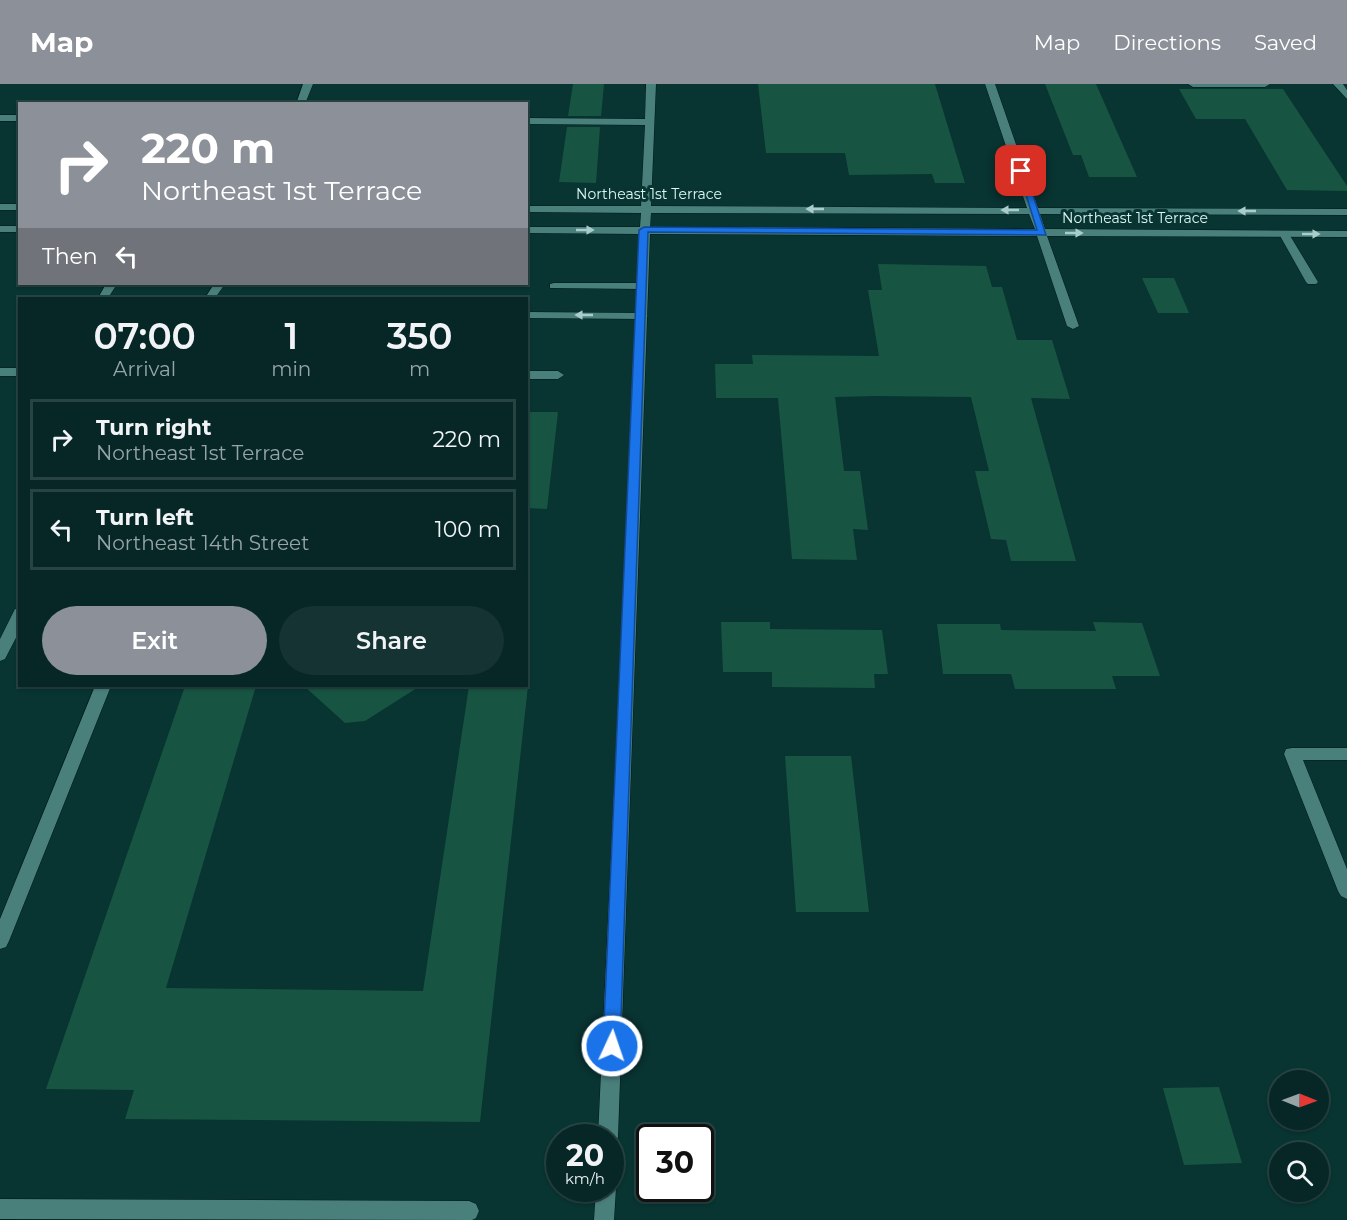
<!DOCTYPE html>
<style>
body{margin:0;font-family:Montserrat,sans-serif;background:#143332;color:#f1f3f6;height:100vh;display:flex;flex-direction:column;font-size:22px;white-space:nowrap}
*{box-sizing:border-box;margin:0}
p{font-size:20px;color:#98a5a7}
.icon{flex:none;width:33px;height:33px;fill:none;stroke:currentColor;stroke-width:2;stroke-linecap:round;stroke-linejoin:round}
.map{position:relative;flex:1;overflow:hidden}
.drawer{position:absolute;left:18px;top:213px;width:510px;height:390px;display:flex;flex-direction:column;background:#062726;border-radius:0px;box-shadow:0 2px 4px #0004,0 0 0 2px #274443}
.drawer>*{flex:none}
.guide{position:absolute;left:18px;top:18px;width:510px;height:183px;border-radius:0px;box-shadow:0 2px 4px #0004,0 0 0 2px #274443;background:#8c9099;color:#fff;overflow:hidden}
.needle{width:39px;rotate:91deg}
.tools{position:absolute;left:1269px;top:986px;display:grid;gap:12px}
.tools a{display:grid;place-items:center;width:60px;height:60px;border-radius:50%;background:#062726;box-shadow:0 2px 4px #0004,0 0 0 2px #274443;font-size:30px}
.speed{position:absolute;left:546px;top:1040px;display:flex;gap:12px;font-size:30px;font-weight:700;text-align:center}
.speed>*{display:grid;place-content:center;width:78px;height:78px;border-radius:50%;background:#062726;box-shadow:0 2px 4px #0004,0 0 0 2px #274443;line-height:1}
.speed small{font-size:15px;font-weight:400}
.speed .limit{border:3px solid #111;border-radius:9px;background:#fff;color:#111}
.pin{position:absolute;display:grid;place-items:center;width:51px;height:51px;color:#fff;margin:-26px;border-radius:12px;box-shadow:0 3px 9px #0006}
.me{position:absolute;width:66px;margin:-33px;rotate:3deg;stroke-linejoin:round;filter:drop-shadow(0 0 4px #0008)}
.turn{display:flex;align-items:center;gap:21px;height:126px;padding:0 24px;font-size:27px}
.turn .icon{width:78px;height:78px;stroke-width:2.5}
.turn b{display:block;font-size:42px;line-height:51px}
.then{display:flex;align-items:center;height:57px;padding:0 24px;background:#0003;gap:12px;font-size:22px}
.eta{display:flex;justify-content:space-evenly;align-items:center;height:102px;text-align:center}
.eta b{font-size:36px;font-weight:600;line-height:42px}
.action{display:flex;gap:12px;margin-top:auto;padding:12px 24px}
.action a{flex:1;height:69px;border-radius:36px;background:#8c9099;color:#fff;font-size:24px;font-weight:600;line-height:69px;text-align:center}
.action a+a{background:#143332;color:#f1f3f6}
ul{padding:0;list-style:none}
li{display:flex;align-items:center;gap:18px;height:81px;margin:0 12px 9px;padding:0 12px;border:3px solid #274443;border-radius:0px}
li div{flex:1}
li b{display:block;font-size:22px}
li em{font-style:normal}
header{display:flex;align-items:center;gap:36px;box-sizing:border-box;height:84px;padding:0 30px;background:#8c9099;color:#fff}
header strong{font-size:28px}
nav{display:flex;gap:33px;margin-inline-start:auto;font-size:21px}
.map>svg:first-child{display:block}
</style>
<header>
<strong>Map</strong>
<nav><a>Map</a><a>Directions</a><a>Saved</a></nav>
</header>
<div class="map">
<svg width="1347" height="1136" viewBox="0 0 1347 1136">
<rect width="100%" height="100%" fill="#083432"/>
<g fill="#185442">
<path d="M573,0H604L601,32H568Z"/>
<path d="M758,0H935L965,99H935L932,90L849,91L845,69H766Z"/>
<path d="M1045,0H1096L1137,93H1089L1081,71H1073Z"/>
<path d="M1179,5H1283L1347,102V107L1287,106L1245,35H1196Z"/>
<path d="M567,43H600L596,99L559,98Z"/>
<path d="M878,180L986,182L992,203H1002L1017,256H1052L1070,315L1031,314L1076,477H1011L1006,456L991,455L975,387H989L971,313L876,312L835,313L844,387H860L868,446L853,445L857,476L792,475L778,314H716L715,280H753L752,271L879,272L868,206H882Z"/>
<path d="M1142,194H1174L1189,229H1158Z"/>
<path d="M526,328H558L547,425L526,424Z"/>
<path d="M721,538H770V545L882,546L888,590H874L875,604L772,603V588H723Z"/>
<path d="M1093,538L1142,539L1160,592H1112L1116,605H1015L1011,590H943L937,540H1000L1001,546L1096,547Z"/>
<path d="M185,602H256L166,904L423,907L469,602H528L480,1038L125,1035L134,1006L46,1005Z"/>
<path d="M304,602H420L365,637L345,639Z"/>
<path d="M785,672H851L869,828H796Z"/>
<path d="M1219,1003L1242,1079L1184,1081L1163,1004Z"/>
</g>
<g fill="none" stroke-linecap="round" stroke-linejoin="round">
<defs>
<g id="lane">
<path d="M1188,0H1270L1265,3H1193Z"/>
<path d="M1284,147L1289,150L1318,198L1316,200H1308L1306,198L1279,150Z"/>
<path d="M554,199H642L648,202L642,205L550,204V200Z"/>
<path d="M106,200H117L108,214H98Z"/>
<path d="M214,200H225L215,214H205Z"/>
<path d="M526,228L642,229L648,232L642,235L526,234Z"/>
<rect x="0" y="284" width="20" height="8"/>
<path d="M526,287H558L564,291L558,295H526Z"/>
<path d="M20,524V546L5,575L0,577V555L15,525Z"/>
<path d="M95,602H111L9,857L6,863L0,865V835Z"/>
<path d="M1292,664H1347V676H1303L1347,785V815L1341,812L1338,807L1284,670L1286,665Z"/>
<path d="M0,1115L469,1117L476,1120L479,1127L476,1134L472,1136L0,1135Z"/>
</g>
<g id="street">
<path d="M303,0H313L305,20H296Z"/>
<path d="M646,0H656L651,122L1027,124L985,0H995L1038,124L1347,125V131L1040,130L1045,145L1347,147V153L1047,152L1079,242L1073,245L1067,242L1037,152L650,150L618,1053L615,1060L610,1062V1053H598L640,150L526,149V143H640L641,129L526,128V122H641L645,41L526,40V34L645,35ZM651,129L1029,130L1035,145L650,143Z"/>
<rect x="0" y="31" width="20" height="6"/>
<rect x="0" y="120" width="20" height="6"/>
<rect x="0" y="142" width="20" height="6"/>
<path d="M610,1096L616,1104L614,1136H594L596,1104H610Z"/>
</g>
<path id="secondary" d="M1333,0H1343L1347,6V15Z"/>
</defs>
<use href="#lane" stroke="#001a19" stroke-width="1"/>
<use href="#street" stroke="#001a19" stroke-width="1"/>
<use href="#secondary" stroke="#001a19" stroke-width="1"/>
<use href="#lane" fill="#4a807c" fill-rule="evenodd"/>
<use href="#street" fill="#4a807c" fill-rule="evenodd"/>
<use href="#secondary" fill="#4a807c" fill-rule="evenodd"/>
</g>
<defs><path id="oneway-solid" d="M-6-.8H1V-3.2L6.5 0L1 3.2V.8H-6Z" transform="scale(1.5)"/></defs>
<g fill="#a8cdca">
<use href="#oneway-solid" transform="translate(815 125) rotate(-180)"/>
<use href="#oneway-solid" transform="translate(1010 126) rotate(-180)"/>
<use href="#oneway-solid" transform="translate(1247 127) rotate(-180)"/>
<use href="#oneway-solid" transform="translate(585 146)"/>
<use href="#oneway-solid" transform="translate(1074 149)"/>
<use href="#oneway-solid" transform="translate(1311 150)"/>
<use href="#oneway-solid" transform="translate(584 231) rotate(-180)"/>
</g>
<path fill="#1a73e8" stroke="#114b97" stroke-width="1.5" d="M1018,85L1025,87L1046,151L648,148L620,962L618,967L612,970L606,967L603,962L639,146L644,143L1037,146Z"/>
<g text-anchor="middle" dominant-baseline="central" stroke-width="6" stroke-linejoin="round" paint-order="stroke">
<g font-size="14" fill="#dbf7f4" stroke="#083432">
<text x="649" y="110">Northeast 1st Terrace</text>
<text x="1135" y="134">Northeast 1st Terrace</text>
</g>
</g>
</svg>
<div class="tools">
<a><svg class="needle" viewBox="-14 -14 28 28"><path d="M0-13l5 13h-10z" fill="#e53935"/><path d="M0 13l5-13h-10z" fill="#98a5a7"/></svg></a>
<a><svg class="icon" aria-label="search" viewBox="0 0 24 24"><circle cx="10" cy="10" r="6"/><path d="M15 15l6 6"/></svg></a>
</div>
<div class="speed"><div>20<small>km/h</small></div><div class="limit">30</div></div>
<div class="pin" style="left:1021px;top:87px;background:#d93025"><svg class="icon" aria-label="arrive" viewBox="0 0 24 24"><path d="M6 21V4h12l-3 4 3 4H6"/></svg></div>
<svg class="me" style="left:612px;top:962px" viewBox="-20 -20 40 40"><circle r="17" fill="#1a73e8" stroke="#fff" stroke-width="3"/><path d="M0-11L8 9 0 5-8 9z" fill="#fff"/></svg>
<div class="guide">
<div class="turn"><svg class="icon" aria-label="right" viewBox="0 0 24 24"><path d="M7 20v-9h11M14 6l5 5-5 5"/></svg><div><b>220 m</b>Northeast 1st Terrace</div></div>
<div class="then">Then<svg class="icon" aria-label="left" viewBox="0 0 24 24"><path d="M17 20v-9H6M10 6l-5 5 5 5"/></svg></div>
</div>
<section class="drawer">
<div class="eta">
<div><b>07:00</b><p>Arrival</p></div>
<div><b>1</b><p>min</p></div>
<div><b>350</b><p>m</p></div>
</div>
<ul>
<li><svg class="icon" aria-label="right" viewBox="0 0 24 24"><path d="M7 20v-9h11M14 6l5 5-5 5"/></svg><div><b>Turn right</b><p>Northeast 1st Terrace</p></div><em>220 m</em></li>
<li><svg class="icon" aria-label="left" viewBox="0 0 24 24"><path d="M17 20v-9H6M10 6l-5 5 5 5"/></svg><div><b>Turn left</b><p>Northeast 14th Street</p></div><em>100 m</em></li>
</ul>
<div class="action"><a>Exit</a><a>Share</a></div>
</section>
</div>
